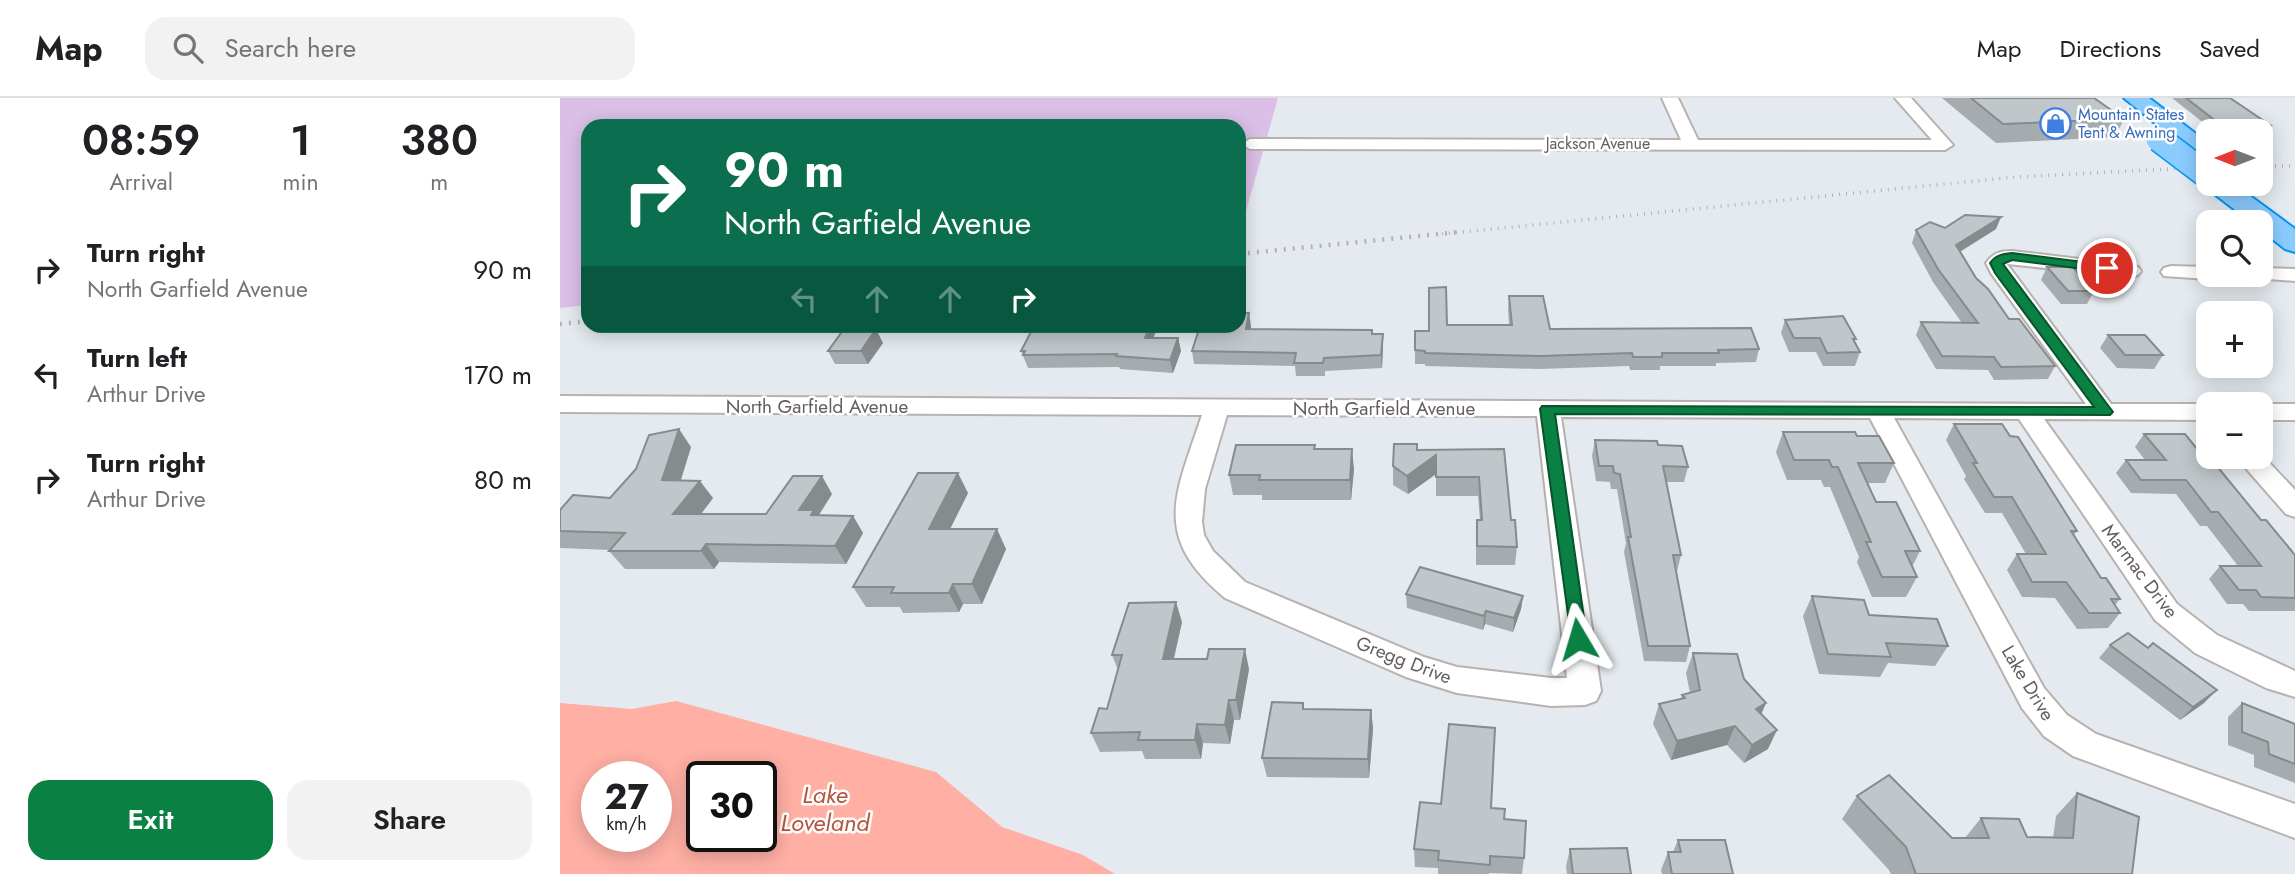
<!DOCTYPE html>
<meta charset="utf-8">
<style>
body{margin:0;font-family:Jost,sans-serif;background:#f2f2f2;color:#202124;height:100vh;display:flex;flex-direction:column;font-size:26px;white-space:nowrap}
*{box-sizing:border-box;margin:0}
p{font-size:23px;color:#757577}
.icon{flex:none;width:38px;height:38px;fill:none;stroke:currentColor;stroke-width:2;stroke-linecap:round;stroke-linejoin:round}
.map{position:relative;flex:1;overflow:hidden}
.panel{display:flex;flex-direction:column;background:#fff;width:560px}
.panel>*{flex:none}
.top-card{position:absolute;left:21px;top:21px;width:665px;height:214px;border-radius:21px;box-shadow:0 4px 18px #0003;background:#0b6e4f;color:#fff;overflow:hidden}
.needle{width:46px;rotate:270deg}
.tools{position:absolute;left:1636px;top:21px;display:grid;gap:14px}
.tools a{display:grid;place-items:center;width:77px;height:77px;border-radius:14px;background:#fff;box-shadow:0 4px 18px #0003;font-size:35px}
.speed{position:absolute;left:21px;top:663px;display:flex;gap:14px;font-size:35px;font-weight:700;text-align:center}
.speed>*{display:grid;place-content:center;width:91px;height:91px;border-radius:50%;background:#fff;box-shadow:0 4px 18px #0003;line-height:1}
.speed small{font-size:18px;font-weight:400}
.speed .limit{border:4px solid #111;border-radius:10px;background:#fff;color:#111}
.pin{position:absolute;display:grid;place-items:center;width:60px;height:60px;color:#fff;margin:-30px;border:4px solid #fff;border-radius:50%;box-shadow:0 2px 7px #0007}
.me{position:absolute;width:77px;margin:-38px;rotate:353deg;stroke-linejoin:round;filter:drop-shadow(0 0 5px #0008)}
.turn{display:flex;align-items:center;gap:24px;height:147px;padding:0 28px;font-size:32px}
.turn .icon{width:91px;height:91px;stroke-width:2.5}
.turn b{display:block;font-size:49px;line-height:60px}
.lanes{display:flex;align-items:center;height:66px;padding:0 28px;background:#0003;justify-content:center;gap:35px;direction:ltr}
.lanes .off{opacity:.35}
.eta{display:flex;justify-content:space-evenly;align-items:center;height:119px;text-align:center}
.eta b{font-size:42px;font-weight:600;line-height:49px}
.primary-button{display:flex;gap:14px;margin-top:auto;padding:14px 28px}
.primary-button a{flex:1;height:80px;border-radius:21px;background:#0b8043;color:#fff;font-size:28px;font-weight:600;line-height:80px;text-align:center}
.primary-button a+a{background:#f2f2f2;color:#202124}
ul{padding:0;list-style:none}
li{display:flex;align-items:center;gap:21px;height:105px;padding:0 28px}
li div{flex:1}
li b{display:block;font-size:26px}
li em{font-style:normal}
header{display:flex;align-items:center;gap:42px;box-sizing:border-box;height:98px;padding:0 35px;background:#fff;border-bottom:2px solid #e0e0e0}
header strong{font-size:33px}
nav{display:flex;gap:38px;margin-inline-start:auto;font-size:24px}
.search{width:490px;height:63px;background:#f2f2f2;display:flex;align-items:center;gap:18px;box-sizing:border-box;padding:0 24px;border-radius:21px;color:#757577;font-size:26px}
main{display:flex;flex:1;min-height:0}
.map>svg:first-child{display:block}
</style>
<header>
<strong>Map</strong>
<div class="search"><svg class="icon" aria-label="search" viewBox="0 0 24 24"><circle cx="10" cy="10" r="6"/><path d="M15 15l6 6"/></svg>Search here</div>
<nav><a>Map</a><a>Directions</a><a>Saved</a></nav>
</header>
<main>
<section class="panel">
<div class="eta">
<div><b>08:59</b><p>Arrival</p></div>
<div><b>1</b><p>min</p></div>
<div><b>380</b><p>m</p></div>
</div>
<ul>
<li><svg class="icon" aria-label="right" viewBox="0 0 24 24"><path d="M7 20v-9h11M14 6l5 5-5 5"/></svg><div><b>Turn right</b><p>North Garfield Avenue</p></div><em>90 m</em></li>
<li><svg class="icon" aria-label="left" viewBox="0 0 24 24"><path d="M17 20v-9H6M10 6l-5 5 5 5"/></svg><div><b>Turn left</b><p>Arthur Drive</p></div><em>170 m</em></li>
<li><svg class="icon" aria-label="right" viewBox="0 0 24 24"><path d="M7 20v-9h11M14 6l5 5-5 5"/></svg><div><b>Turn right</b><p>Arthur Drive</p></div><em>80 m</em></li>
</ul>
<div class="primary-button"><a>Exit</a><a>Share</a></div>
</section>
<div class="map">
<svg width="1735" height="776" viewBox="0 0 1735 776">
<rect width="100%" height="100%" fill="#e4eaef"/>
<path fill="#dbbfe7" d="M0,0H718L679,138V28H28V207L0,210Z"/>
<path fill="#ffafa4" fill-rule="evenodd" d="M116,603L376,674L442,729L523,757L555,776H0V605L72,611ZM37,679H96V738H37ZM142,679H201V738H142Z"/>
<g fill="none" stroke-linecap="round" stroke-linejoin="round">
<defs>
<g id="minor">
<path d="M1102,0H1118L1138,42H1372L1335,0H1351L1393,47L1385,52L690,51L682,46L690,41L1121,42Z"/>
<path d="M1452,153L1571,167L1578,169L1581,173L1578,177L1571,179L1447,166L1551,306H1648V322L1484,321L1617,506L1657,537L1735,573V599L1706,590L1635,555L1595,522L1459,321L1334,320L1484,590L1507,617L1536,636L1735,706V740L1513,658L1484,638L1462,610L1310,320L1001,319L1041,593L1036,603L1025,607L991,608L897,595L846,579L665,500C590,438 616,396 642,317L0,314V298L1526,306L1431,175L1426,165C1433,155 1440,153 1452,153ZM667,317L977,318L1007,580H991L897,569L864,559L685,484L653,453L644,437L642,424L645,391Z"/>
<path d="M1611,168L1648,169V177H1657L1648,181L1604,178L1601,174L1604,170Z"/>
<path d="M1701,170L1735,171V183L1694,180L1691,177H1701Z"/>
<rect x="1701" y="306" width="34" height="16"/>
<path d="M1701,356L1735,392V419L1726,416L1676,359H1701Z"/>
</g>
<g id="highway">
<path d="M1564,0H1589L1648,45V63L1639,61Z"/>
<path d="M1648,81V86H1674L1735,131V154L1725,151L1701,132V124H1691L1649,92L1645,86Z"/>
</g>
</defs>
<use href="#minor" stroke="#b7b2af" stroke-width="4"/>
<use href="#highway" stroke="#0097f3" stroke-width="4"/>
<use href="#minor" fill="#fff" fill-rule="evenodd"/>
<use href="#highway" fill="#8bccff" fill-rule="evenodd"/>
<g stroke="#b3b1b1" stroke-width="3.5" stroke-dasharray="1 6" stroke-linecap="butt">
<path d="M1701,68H1735"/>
<path d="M882,136L1456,79L1648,69"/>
</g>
<g stroke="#b3b1b1" stroke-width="4.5" stroke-dasharray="2 7" stroke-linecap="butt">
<path d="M679,156L899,134"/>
<path d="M0,226L28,223"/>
</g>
<defs>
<path id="highway-bridge" d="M1599,41L1648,78"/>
</defs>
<use href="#highway-bridge" stroke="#0097f3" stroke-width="28" stroke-linecap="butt"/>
<use href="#highway-bridge" stroke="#8bccff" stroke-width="25"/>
</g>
<g fill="#a5abae">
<path d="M1382,0H1534L1564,21L1555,39L1436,45Z"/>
<path d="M1612,0H1670L1710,27L1705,36L1701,35V33H1654Z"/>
<path d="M1385,130L1436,131L1400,154L1416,180L1449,221L1495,268L1488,281L1434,282L1428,272L1376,271L1356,237L1361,224L1402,225L1373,184L1352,145L1356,132Z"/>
<path d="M1487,169L1534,193L1527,206H1501L1481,182Z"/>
<path d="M949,198L990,231L1199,251L1196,264L1156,265V268H1100V272H1070L1069,268L979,271L865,268V266H855V233H869L887,227H949L948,211Z"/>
<path d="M1225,222L1296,241L1294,244L1300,254L1295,268H1263L1256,254H1229L1221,235Z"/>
<path d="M474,228H498V229L503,232L543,233L571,232L573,228H598L593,240H618L621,253L613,275L560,271L559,269L468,270L461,253Z"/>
<path d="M691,228V231L823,236V249L822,270L765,273V278H736L735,268L634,266L632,253Z"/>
<path d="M1548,237L1603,257L1594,271L1557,270L1540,250Z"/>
<path d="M323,245L308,266H275L268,253Z"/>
<path d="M1394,326L1517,433L1514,437L1541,480L1560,501L1555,507L1560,515L1548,530L1517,531L1495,500L1462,499L1447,472L1457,456H1466L1442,415H1425L1404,381L1406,378L1386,342Z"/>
<path d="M1223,334L1297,338L1334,365L1325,385H1307L1316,404L1360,453L1352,469L1357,479L1346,499H1312L1297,464L1299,459L1270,389H1264L1261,382H1227L1216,354Z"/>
<path d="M1584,336L1646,362L1701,422L1735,457V513H1689L1683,506H1667L1649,481L1660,468H1678L1647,428H1640L1616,396L1571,395L1556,375L1566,362H1585L1575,349Z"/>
<path d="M1035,342L1098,347L1128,369L1124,384H1106L1121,457L1117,473H1116L1130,548L1126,564L1084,563L1064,454L1066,445L1057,391H1051L1050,384L1036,383L1032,358Z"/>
<path d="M131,349L121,382L153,400L141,416H206L272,396L259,417L293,418L303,435L286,466L159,464L154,471H65L49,453L50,452L0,450V412L50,400Z"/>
<path d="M755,351L794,371L791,402H702V397H673L669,377Z"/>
<path d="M944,351L951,422L957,449L955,467H916V441L917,422H920L918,398H876V376L848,396L833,387V368L857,352Z"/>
<path d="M408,395L390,431L446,451L422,506H403L399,514L343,515L340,509H306L293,489Z"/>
<path d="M846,496L963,498L961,511L953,534L925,526L923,532L847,510Z"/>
<path d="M1252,498L1309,517L1388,548L1375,568L1328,565L1320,579L1259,576L1243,518Z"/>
<path d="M622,524L614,561L689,571L680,622H674L670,646L643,645L641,661H585L582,653L540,654L531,635L547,611L558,572L552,557Z"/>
<path d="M1550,547L1644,605L1620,622L1539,560Z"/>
<path d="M1133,555L1184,581L1201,616L1208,651L1184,665L1167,647L1111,662L1093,626L1099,606L1121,601L1122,597L1130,595L1126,575Z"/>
<path d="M743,605L744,611L811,612L813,631L809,680L707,679L702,660Z"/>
<path d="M1682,605L1735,626V685L1694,669V657L1668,647V619Z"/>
<path d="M1517,695L1572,776H1331L1329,772L1282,721L1297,698L1392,740H1405L1421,720L1467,739L1493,740L1496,718Z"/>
<path d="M931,710L944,721L964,760L962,776L929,775V776H878V770L855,769L854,751Z"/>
<path d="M1118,742L1173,776H1102L1101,772L1108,754H1113Z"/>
<path d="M1010,751L1071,776H1007L1006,768Z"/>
</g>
<g fill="#868b8d">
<path d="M1441,119L1436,131L1391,159L1396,147Z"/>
<path d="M689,215L691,228L688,244L686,231Z"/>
<path d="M590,228H598L588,253L585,240Z"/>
<path d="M316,231L323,245L308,266L301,253Z"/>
<path d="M823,236V249L822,270L821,257Z"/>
<path d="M618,240L621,253L613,275L610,262Z"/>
<path d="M119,331L131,349L115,400L102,382Z"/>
<path d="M792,351L794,371L791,402L790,382Z"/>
<path d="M876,357V376L848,396L847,378Z"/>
<path d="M398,375L408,395L380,451L369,431Z"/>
<path d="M262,378L272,396L258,418L265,430L239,412Z"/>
<path d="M140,383L153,400L127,434L113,416Z"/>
<path d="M293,418L303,435L286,466L275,448Z"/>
<path d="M437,431L446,451L422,506L412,486Z"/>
<path d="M146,446L159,464L154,471L141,453Z"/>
<path d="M393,486L403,506L399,514L389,495Z"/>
<path d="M963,498L961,511L953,534L954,520Z"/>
<path d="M616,504L622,524L609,580L603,561Z"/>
<path d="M926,513L925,526L923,532L924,518Z"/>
<path d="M685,551L689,571L680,622L676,602Z"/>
<path d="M1657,592L1644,605L1620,622L1633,609Z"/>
<path d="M669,602L674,622L670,646L665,627Z"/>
<path d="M1206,605L1198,624L1196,611Z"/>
<path d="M811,612L813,631L809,680L808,661Z"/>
<path d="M637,626L643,645L641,661L635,642Z"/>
<path d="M1175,628L1167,647L1111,662L1117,643Z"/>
<path d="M1217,632L1208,651L1184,665L1192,647Z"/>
</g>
<g fill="#c0c7ca" stroke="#868b8d" stroke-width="2">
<path d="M1411,0H1534L1564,21L1443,26Z"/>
<path d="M1626,0H1670L1710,27H1661Z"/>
<path d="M1405,117L1441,119L1396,147L1416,180L1428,191L1449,221H1459L1495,268L1441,269L1434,259L1382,258L1361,224L1418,225L1378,171L1356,132L1370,124L1385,130Z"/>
<path d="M1487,169H1513L1534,193H1508Z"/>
<path d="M886,189L887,227H952L949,198H983L990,231L1191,230L1199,251L1158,252L1159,255H1102V259H1073L1072,255L980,258L865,255V253L855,252V233H869V190Z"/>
<path d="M689,215L686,231L812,232V236H823L821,257L764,260L763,265H734L736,255L632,253L640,228H679V216Z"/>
<path d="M1283,218L1296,241H1293L1300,254L1267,255L1260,240H1234L1225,222Z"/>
<path d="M474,228H495L494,229H502L501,232L543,233L545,228H568L566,233H570L573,228H590L585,240H618L610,262L556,258L557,256L463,257L465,253H461Z"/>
<path d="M284,231H316L301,253H268Z"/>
<path d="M1548,237H1585L1603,257H1565Z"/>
<path d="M1394,326H1442L1450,338L1458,339L1517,433H1511L1541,480H1546L1560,501H1551L1560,515H1529L1506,484H1472L1457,456H1486L1452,399H1434L1413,365H1417Z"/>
<path d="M119,331L102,382L140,383L113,416H206L233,378H262L239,412H254L251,417L293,418L275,448L146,446L141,453H49L65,435L0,433V412L13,397L50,400L76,371L89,337Z"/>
<path d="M1223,334H1295L1297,338H1319L1334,365H1298L1316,404H1336L1360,453H1345L1357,479H1322L1306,444H1311L1278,369H1272L1269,362H1234Z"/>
<path d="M1584,336H1625L1646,362H1652L1701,422H1706L1735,457V500L1701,499L1696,492H1679L1660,468H1701L1658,414H1651L1626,382H1581L1566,362H1606Z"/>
<path d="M1035,342L1097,343L1098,347L1122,348L1128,369L1103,368L1121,457H1113L1130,548H1088L1068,439H1071L1060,376L1054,375L1053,368H1039Z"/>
<path d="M834,346H857V352L944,351L951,422H955L957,449L917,448V422H922L919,379H876V357L847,378L833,368Z"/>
<path d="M676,347H755L754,351H792L790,382H699L700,377H669Z"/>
<path d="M358,375H398L369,431H437L412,486H393L389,495H331L334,489H293Z"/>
<path d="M860,469L963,498L954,520L926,513L924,518L846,496Z"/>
<path d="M1252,498L1304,502L1309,517L1377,521L1388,548L1326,545L1331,559L1268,556Z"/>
<path d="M616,504L603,561H647L649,551H685L676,602H669L665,627L637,626L635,642H578L580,634L531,635L539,610L547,611L562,557H552L569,505Z"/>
<path d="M1568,535L1588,550L1593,545L1657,592L1633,609L1550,547Z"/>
<path d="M1133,555L1177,556L1184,581L1206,605L1196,611L1217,632L1192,647L1175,628L1117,643L1099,606L1125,600L1122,597L1140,592Z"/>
<path d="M712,604L743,605V611L811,612L808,661L702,660Z"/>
<path d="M1682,605L1735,626V666L1709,656L1708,644L1682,634Z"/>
<path d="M889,626L935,630L931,710L945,711L944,721L966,723L964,760L930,758V767L878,762L879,753L854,751L860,704L881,706Z"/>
<path d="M1329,677L1392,740H1429L1421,720L1459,721L1467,739L1513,740L1517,695L1579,719L1572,776H1356L1346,749L1297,698Z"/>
<path d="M1118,742H1165L1173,776H1112L1108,754H1121Z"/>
<path d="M1067,750L1071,776H1013L1010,751Z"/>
</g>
<path fill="#0b8043" stroke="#07532c" stroke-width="2" d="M1452,155L1547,167L1553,170L1547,174L1452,162L1443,166L1550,310L1553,314L1550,317L995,316L1027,541L1025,546L1018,549L1012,546L980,311L982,308L1534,309L1435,175L1430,165C1436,157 1442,156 1452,155Z"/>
<defs>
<symbol id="shop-ring" viewBox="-11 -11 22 22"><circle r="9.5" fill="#fff" stroke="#3f7fe0" stroke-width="1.5"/><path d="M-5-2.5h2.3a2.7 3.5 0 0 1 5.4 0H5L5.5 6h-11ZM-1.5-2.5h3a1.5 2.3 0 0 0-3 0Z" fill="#3f7fe0"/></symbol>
</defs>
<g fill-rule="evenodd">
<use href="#shop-ring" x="1478" y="8" width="35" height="35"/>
</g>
<g text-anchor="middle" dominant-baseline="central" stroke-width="5" stroke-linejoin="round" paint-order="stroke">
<g font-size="16" fill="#366cbe" stroke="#fff" text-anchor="start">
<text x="1518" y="16">Mountain States<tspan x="1518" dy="18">Tent &amp; Awning</tspan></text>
</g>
<g font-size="16" fill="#655e5c" stroke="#fff">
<text x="1038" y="45">Jackson Avenue</text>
</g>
<g font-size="19" fill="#655e5c" stroke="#fff">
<text x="257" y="308">North Garfield Avenue</text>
<text x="824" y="310">North Garfield Avenue</text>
<text transform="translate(1580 473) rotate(53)">Marmac Drive</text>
<text transform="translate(844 562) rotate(21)">Gregg Drive</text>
<text transform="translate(1468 585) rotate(59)">Lake Drive</text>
</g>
<g font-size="24" font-style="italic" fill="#b4553d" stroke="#fff">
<text x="265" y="696">Lake<tspan x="265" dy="28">Loveland</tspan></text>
</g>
</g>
</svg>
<div class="tools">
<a><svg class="needle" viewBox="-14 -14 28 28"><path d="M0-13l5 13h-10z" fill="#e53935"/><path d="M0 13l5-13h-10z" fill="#757577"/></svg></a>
<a><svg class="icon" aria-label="search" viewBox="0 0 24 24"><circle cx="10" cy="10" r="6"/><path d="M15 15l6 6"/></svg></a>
<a>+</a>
<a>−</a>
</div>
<div class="speed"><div>27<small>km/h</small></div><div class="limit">30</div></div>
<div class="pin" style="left:1547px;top:170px;background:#d93025"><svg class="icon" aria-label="arrive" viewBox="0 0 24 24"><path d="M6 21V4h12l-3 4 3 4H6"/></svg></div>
<svg class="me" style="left:1018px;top:541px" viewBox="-20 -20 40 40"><path d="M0-17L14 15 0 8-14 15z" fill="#0b8043" stroke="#fff" stroke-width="4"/></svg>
<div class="top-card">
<div class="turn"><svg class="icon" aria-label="right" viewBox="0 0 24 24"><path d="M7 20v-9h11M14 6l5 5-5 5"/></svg><div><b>90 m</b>North Garfield Avenue</div></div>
<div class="lanes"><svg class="icon off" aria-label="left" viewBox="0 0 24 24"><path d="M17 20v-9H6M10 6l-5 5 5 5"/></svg><svg class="icon off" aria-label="ahead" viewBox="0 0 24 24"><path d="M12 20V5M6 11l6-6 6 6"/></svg><svg class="icon off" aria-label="ahead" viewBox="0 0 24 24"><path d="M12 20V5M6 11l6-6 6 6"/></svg><svg class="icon" aria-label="right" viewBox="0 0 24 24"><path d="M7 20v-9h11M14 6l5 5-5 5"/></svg></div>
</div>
</div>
</main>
